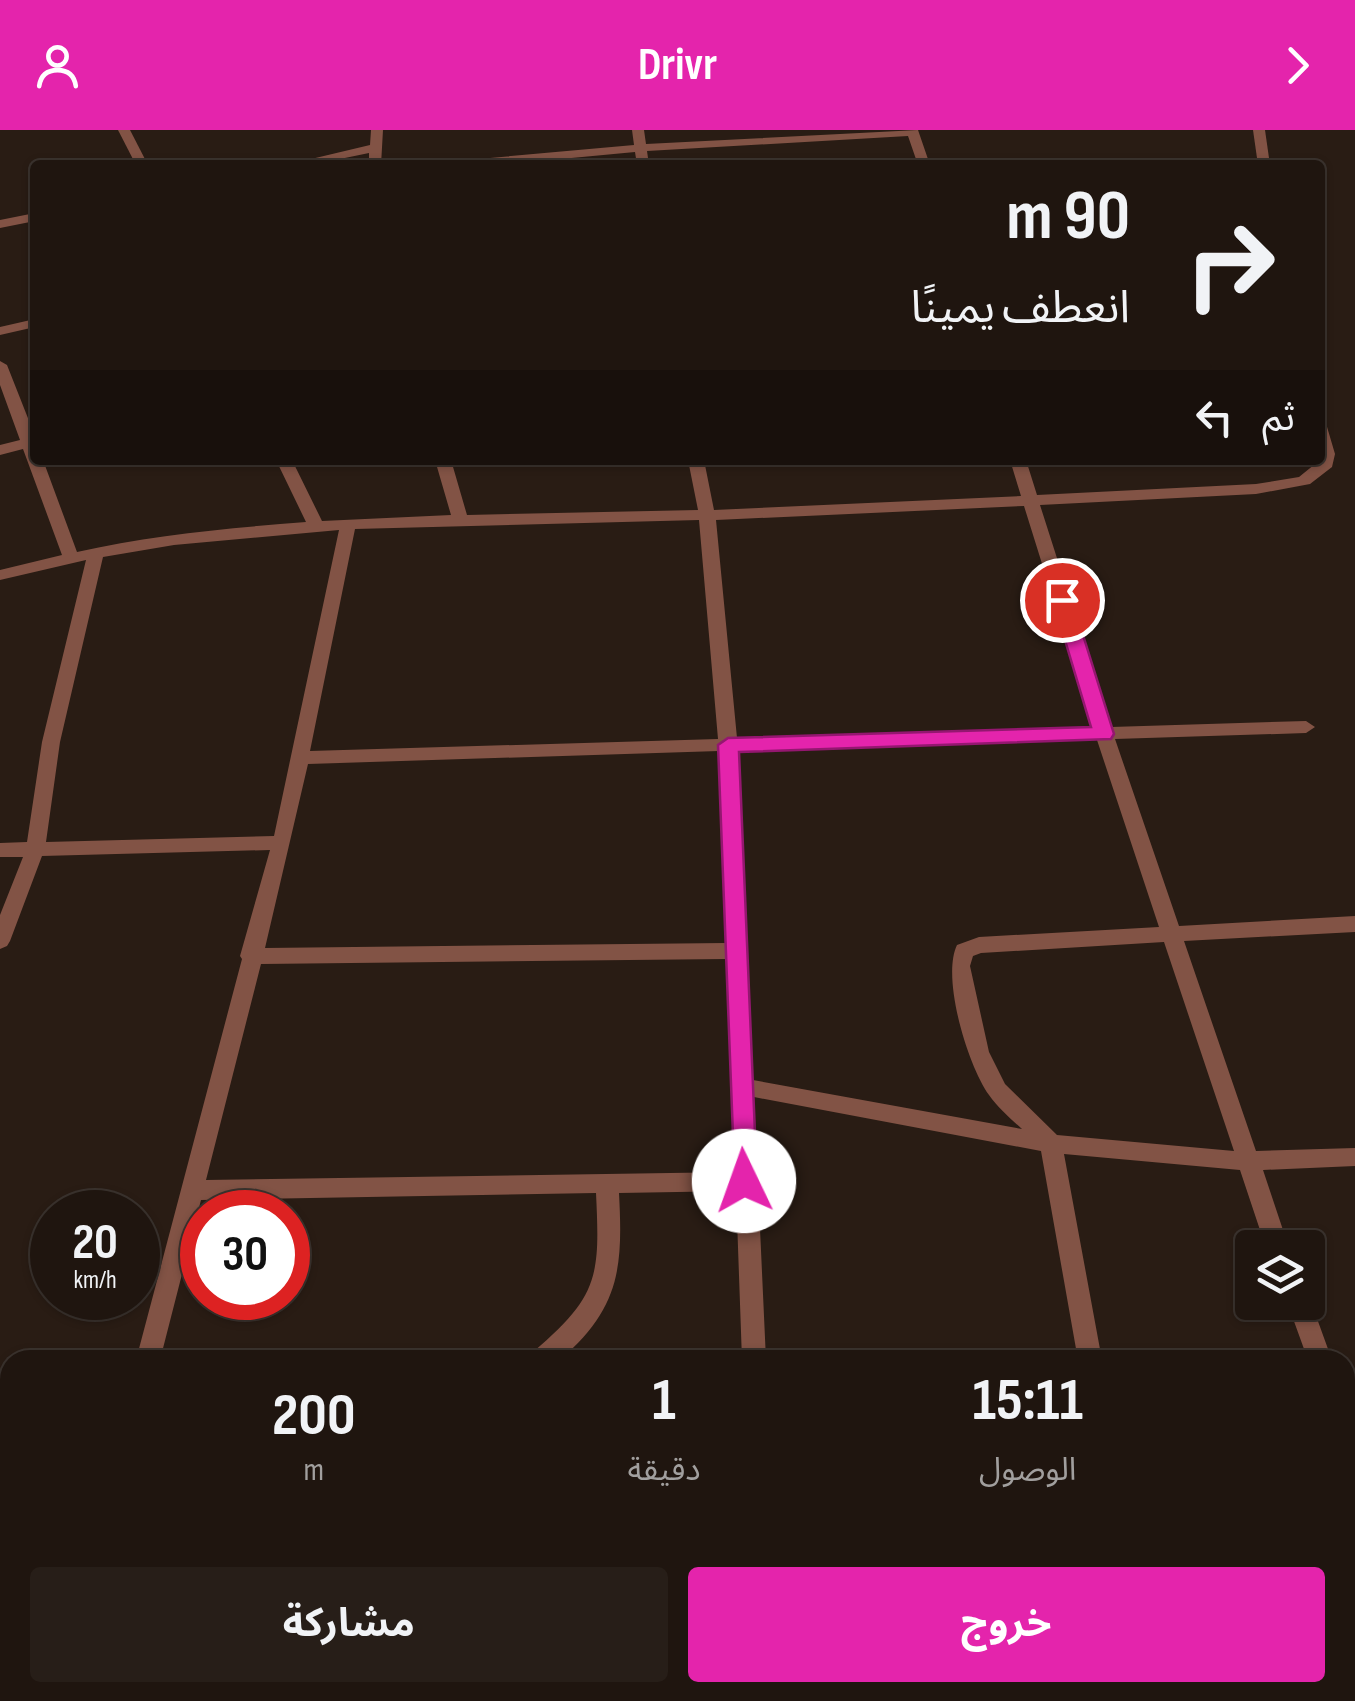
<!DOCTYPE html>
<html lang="ar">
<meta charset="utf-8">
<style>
body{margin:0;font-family:"Sofia Sans Condensed","Noto Sans Arabic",sans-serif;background:#271e18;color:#f1f3f6;direction:rtl;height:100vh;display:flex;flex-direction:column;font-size:38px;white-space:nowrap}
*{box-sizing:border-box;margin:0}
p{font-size:32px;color:#a19f9e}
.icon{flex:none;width:55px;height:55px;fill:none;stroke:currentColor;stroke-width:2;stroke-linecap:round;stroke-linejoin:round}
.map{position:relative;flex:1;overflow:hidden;direction:ltr}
.drawer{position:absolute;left:0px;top:1220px;width:1355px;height:352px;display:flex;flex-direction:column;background:#1f150f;border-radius:30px 30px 0 0;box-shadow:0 2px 8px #0004,0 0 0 2px #3c342f;direction:rtl}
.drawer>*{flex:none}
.banner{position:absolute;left:30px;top:30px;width:1295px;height:305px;border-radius:10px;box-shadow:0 2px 8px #0004,0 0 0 2px #3c342f;direction:rtl;background:#1f150f;color:#f1f3f6;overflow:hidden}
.fabs{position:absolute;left:1235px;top:1100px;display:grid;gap:20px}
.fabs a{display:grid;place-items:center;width:90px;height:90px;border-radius:10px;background:#1f150f;box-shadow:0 2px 8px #0004,0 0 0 2px #3c342f;font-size:50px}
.speed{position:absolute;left:30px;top:1060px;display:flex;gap:20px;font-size:50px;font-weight:700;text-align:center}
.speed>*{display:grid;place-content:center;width:130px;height:130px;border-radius:50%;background:#1f150f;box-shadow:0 2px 8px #0004,0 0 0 2px #3c342f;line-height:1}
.speed small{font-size:25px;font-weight:400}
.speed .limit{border:15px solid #d22;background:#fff;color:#111}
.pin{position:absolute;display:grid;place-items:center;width:85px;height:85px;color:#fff;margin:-42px;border:5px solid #fff;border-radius:50%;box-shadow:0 2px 10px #0007}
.me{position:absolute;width:110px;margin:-55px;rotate:357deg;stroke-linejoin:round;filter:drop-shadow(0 0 8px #0008)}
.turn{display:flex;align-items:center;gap:35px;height:210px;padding:0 30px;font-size:45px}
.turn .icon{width:130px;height:130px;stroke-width:2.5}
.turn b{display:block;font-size:70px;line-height:85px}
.then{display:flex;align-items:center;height:95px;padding:0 30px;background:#0003;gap:20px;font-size:38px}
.eta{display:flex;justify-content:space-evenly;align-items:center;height:170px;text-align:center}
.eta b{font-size:60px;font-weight:700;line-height:70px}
.cta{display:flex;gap:20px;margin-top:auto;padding:20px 30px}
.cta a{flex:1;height:115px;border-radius:10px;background:#e424ac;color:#fff;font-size:40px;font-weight:700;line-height:115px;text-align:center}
.cta a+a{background:#271e18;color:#f1f3f6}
header{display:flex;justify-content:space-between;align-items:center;height:130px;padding:0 30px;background:#e424ac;color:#fff;font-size:45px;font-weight:700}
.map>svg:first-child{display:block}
</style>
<header><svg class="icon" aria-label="forward" viewBox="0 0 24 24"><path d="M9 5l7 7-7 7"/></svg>Drivr<svg class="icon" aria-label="person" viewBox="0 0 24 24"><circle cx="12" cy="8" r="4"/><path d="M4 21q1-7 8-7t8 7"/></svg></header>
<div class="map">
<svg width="1355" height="1571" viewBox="0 0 1355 1571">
<rect width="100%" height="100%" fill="#291c14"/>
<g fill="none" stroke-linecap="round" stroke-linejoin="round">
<g fill="#825345" fill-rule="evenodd">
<path d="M118,0H130L148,35H136Z"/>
<path d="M371,0H383L381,35H369V23L311,35H286L370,15Z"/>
<path d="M632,0H644L646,14L918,0L930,35H918L908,6L647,21L649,35H637L635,22L497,35H450L456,31L634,15Z"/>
<path d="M1253,0H1265L1270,35H1258Z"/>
<path d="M35,83V91L0,98V90Z"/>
<path d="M35,189V197L0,205V197Z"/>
<path d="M0,231L7,235L35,306V330H43L77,422C150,405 230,398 306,392L276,330H292L322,391L451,385L435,330H451L467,385L698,380L688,330H704L714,380L1021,366L1010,330H1026L1037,365L1256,354L1299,347L1320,330V288L1325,290L1335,324L1332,337L1310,354L1256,364L1040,375L1111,597L1306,591L1315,597L1306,603L1115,609L1179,796L1355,786V802L1184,811L1256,1021L1355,1018V1036L1263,1040L1289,1118H1266L1240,1040L1064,1024L1102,1230H1078L1041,1021L754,967L766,1230H742L736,1061L619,1063C623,1138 620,1178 560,1230H530L533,1222C599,1166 600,1146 596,1063L201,1070L160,1230H136L242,829L240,826L270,720L42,726L10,811L7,816L0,819V785L23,727H0V713L27,712L42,612L86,430L0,450V440L62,425L23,319L0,325V315L20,310L0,255ZM1024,376L1093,597L737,608L716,390ZM699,390L718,609L310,621L355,399ZM339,400L274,706L46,712L60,612L103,427L174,415ZM1097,610L1159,797L979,807L957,815C941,848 968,936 989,965C998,978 1011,989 1022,999L753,950L737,621ZM719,621L726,813L265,818L308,634ZM1164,812L1234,1021L1057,1005L1005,954L989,922L970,836L973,826L981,823ZM727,829L735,1042L206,1050L261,834Z"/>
<path d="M1308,1165L1311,1172L1332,1230H1308L1287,1172H1308Z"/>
<path d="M1345,1285L1355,1291V1336L1345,1330Z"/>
<path d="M42,1562H70L68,1571H40Z"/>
<path d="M254,1562H282L279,1571H251Z"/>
<rect x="762" y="1562" width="28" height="9"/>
<path d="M1136,1562H1164L1166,1571H1138Z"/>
</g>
</g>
<path fill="#e424ac" stroke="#941770" stroke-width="2.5" d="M1062,463L1072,470L1114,604L1111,609L739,622L757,1051L754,1058H735L718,615L728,608L1091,597L1053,470Z"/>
</svg>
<div class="fabs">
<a><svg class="icon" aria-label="layers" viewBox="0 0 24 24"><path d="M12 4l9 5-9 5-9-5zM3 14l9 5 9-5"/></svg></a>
</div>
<div class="speed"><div>20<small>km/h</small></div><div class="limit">30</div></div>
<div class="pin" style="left:1062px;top:470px;background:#d93025"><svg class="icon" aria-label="arrive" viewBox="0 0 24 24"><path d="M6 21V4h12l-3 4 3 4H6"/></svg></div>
<svg class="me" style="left:744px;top:1051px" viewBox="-20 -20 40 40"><circle r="19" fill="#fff"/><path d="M0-13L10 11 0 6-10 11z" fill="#e424ac"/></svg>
<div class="banner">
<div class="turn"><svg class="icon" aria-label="right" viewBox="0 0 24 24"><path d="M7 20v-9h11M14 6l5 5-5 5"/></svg><div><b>90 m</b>انعطف يمينًا</div></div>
<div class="then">ثم<svg class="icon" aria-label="left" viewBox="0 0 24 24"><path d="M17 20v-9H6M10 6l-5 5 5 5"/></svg></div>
</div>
<section class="drawer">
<div class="eta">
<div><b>15:11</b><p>الوصول</p></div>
<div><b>1</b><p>دقيقة</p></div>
<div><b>200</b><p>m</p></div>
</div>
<div class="cta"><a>خروج</a><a>مشاركة</a></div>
</section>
</div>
